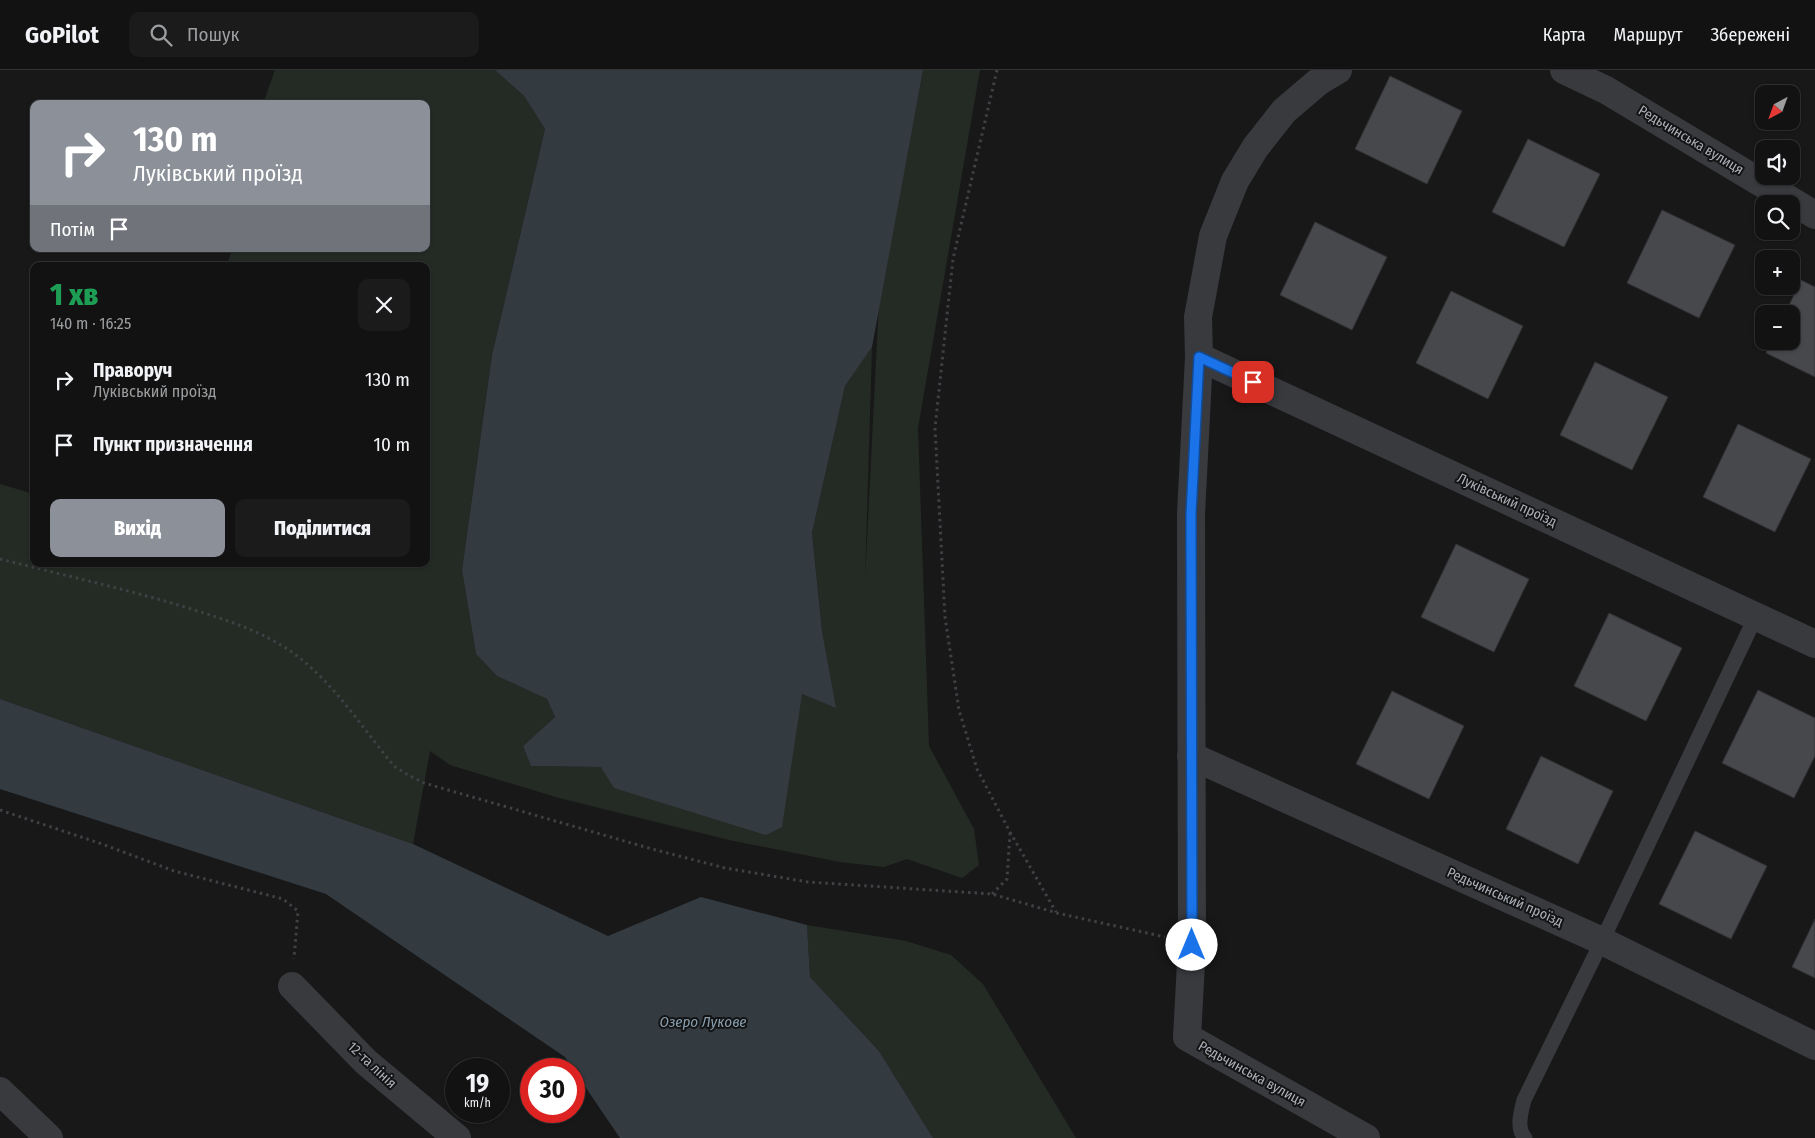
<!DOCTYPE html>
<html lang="uk">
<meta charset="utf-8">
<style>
body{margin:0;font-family:"Fira Sans Condensed",sans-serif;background:#1b1b1c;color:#f1f3f6;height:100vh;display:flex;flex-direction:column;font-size:19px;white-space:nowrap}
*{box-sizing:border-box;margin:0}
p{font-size:16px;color:#9c9ea0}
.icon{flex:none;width:28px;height:28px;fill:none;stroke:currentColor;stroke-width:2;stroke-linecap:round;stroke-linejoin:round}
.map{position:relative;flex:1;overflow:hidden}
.panel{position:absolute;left:30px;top:192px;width:400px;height:305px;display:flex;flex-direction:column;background:#121213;border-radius:10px;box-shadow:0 1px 4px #0004,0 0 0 1px #313233}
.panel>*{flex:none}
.hud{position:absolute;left:30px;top:30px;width:400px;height:152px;border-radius:10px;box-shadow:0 1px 4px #0004,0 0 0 1px #313233;background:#8c9099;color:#fff;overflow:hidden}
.needle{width:32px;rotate:221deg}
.buttons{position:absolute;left:1755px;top:15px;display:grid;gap:10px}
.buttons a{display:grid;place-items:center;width:45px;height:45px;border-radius:10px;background:#121213;box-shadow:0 1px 4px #0004,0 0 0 1px #313233;font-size:25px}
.speed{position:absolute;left:445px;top:988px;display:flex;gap:10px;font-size:25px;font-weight:700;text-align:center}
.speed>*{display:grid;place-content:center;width:65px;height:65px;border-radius:50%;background:#121213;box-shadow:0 1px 4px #0004,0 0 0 1px #313233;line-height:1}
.speed small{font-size:12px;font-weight:400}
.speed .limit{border:8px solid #d22;background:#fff;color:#111}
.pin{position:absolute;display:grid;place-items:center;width:42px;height:42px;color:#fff;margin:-21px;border-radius:10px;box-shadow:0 2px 8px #0006}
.me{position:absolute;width:55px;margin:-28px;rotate:0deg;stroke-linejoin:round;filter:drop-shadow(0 0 4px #0008)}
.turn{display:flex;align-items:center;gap:18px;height:105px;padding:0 20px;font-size:22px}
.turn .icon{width:65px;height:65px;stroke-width:2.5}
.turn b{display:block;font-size:35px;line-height:42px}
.then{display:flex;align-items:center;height:48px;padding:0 20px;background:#0003;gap:10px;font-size:19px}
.round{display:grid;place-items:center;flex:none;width:52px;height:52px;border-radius:10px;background:#1b1b1c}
.head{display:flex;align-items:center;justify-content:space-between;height:85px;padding:0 20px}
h1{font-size:30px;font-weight:800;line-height:38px;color:#1e9e55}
.button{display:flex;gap:10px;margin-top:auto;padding:10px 20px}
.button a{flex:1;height:58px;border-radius:10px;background:#8c9099;color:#fff;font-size:20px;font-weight:800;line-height:58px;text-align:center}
.button a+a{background:#1b1b1c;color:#f1f3f6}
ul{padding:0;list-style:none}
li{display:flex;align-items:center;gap:15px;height:65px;padding:0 20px}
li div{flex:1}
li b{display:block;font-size:19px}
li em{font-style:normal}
header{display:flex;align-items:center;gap:30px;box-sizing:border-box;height:70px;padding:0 25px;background:#121213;border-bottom:1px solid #313233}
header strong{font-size:24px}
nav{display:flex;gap:28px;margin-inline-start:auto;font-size:18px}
.search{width:350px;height:45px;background:#1b1b1c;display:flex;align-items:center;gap:12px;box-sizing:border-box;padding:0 18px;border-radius:10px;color:#9c9ea0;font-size:19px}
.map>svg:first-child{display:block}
</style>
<header>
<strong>GoPilot</strong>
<div class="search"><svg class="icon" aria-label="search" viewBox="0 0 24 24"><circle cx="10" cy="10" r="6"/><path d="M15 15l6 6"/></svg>Пошук</div>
<nav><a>Карта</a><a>Маршрут</a><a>Збережені</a></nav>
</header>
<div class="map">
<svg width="1815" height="1068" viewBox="0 0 1815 1068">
<rect width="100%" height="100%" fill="#181819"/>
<g fill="#242b25">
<path d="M275,0H495L524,26L545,59L492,285L462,500L476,584L497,606L547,629L555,647L523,676L531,696L601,697L802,624L835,637L822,561L812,463L845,316L872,277L865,510L879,231L923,0H980L918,358L929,676L974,759L979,795L962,808L907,789L884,797L840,792L729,770L559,728L450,695L430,681L413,774L0,629V414L34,424V494H426V196H227L232,179H426V34H263Z"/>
<path d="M807,855L906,871L951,885L983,914L1076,1068H933L879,981L810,907Z"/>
</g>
<g fill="#333b41">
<path d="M495,0H923L872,277L845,316L812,463L822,561L836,638L802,624L782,757L766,765L614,718L601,697L531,696L523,676L555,647L547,629L497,606L476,584L462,500L492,285L545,59L524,26Z"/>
<path d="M0,629L413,774L608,866L701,827L807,855L810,907L879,981L933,1068H620L565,987L326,824L0,719Z"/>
</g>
<g fill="#47484c" stroke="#323235">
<path d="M1390,6L1462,41L1427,114L1355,79Z"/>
<path d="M1528,69L1600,104L1564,177L1492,142Z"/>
<path d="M1662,140L1735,175L1699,248L1627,213Z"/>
<path d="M1315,152L1387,187L1352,260L1280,225Z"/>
<path d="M1801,210L1815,217V307L1766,283L1771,271H1791V244H1785Z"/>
<path d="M1451,221L1523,256L1488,329L1416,293Z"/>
<path d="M1595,292L1668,327L1632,400L1560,365Z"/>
<path d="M1738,354L1811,389L1775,462L1703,427Z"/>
<path d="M1456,474L1529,509L1494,582L1421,547Z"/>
<path d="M1609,543L1682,578L1646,651L1574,616Z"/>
<path d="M1758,620L1815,648V686L1794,728L1722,693Z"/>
<path d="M1392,621L1464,656L1429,729L1356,694Z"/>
<path d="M1541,686L1613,721L1578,794L1506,759Z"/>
<path d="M1695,761L1767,796L1731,869L1659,834Z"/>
<path d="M1815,849V908L1792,897Z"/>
</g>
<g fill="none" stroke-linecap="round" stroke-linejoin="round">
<g stroke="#3f4145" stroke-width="3" stroke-dasharray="2.5 4" stroke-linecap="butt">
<path d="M997,0L953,189L935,358L945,547L959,640L977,699L1010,762L1056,842"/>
<path d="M0,489C63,505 126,519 188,538C229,551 267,562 301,589C338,619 364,660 394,696L408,705L424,713L652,779L725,798L808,812L992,824L1057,843L1165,867"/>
<path d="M0,740L102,774L174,801L283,829L298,841L294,889"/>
<path d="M992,824L1007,809L1010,763"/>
</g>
<path stroke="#393a3e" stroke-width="15" d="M1525,1068C1516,1058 1521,1042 1524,1030L1602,871L1756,546"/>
<g stroke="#393a3e" stroke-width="28">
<path d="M1338,0L1318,12L1284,41L1255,78L1235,111L1213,166L1198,247L1199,287L1191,444L1192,875L1187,967L1366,1068"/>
<path d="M1564,0L1606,20L1815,145"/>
<path d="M1199,287L1815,574"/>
<path d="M1191,686L1602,871L1815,976"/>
<path d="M292,916L366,992L457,1068"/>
<path d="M0,1021L49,1068"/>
</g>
</g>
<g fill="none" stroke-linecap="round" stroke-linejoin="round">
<defs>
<path id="route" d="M1192,875L1191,444L1199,287L1253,312"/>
</defs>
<use href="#route" stroke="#114b97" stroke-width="12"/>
<use href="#route" stroke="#1a73e8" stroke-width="9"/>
</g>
<g text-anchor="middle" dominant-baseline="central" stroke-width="4" stroke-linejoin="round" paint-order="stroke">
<g font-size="14" fill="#abb0b8" stroke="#131314">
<text transform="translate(1691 70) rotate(31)">Редьчинська вулиця</text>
<text transform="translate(1507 430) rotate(25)">Луківський проїзд</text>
<text transform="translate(1505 827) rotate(24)">Редьчинський проїзд</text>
<text transform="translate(372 995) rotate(43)">12-та лінія</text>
<text transform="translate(1252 1004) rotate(29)">Редьчинська вулиця</text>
</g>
<g font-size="15" font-style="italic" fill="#879eae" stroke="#131314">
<text x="703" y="952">Озеро Лукове</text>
</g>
</g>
</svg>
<div class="buttons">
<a><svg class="needle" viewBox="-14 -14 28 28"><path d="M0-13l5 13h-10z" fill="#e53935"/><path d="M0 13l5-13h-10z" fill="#9c9ea0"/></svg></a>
<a><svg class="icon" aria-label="sound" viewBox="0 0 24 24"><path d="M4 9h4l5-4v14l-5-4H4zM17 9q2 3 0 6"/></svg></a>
<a><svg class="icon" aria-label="search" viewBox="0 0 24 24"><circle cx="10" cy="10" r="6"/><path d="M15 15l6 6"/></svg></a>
<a>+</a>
<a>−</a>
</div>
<div class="speed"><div>19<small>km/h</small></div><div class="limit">30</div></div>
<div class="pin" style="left:1253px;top:312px;background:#d93025"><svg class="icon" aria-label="arrive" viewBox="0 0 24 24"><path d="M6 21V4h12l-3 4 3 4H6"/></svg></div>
<svg class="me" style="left:1192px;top:875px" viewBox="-20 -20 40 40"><circle r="19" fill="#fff"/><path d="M0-13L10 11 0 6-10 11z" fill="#1a73e8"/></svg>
<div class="hud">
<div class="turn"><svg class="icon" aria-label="right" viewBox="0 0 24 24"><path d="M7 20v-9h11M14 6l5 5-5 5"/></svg><div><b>130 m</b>Луківський проїзд</div></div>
<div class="then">Потім<svg class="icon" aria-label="arrive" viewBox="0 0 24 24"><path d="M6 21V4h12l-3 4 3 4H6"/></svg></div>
</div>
<section class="panel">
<div class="head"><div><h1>1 хв</h1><p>140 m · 16:25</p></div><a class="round"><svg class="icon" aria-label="close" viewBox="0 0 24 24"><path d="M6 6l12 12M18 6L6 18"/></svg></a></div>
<ul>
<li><svg class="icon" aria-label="right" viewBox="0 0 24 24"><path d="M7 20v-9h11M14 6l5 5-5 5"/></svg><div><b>Праворуч</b><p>Луківський проїзд</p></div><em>130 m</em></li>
<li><svg class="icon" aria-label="arrive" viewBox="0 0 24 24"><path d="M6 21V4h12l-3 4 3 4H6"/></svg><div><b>Пункт призначення</b></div><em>10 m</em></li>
</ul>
<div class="button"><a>Вихід</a><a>Поділитися</a></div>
</section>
</div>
